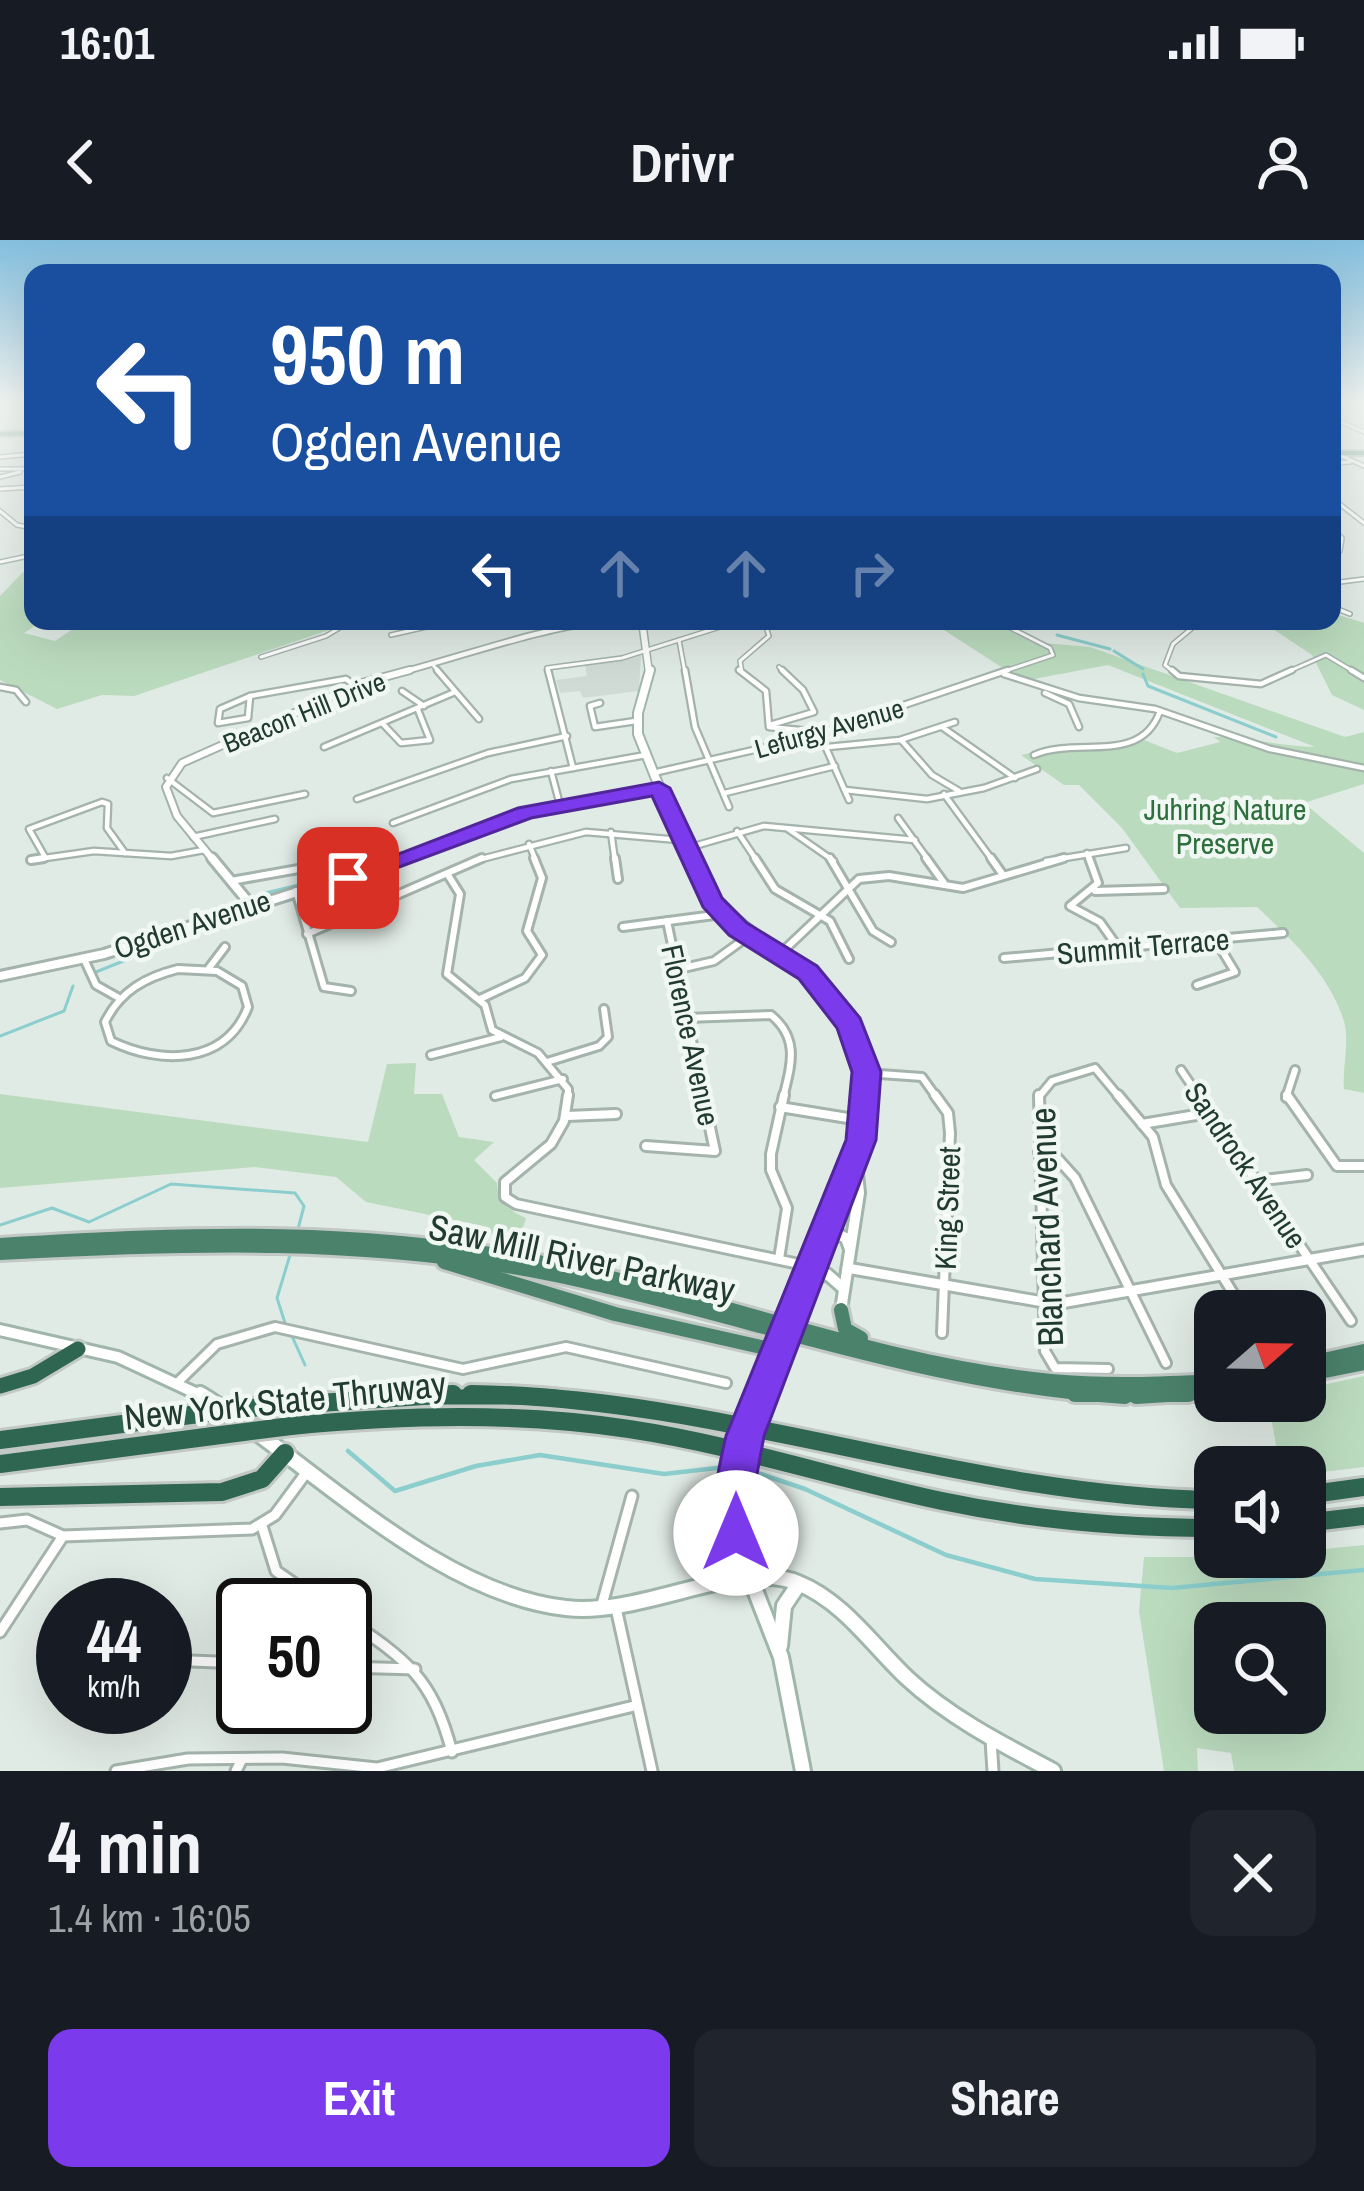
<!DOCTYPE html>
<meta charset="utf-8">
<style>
body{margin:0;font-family:"Archivo Narrow",sans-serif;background:#20242c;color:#f1f3f6;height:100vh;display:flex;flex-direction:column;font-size:45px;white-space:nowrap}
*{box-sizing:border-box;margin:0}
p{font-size:39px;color:#9ea1a6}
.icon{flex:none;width:66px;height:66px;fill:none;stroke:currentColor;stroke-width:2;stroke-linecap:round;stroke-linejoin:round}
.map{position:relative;height:1531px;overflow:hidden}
.panel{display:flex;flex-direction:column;background:#171b24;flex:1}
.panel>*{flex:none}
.hud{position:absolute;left:24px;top:24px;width:1317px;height:366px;border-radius:24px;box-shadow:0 12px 48px #0002;background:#1a4fa0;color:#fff;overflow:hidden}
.needle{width:78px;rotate:70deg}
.fabs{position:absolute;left:1194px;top:1050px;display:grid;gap:24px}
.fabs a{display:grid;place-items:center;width:132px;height:132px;border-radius:24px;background:#171b24;box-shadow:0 12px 48px #0002;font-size:60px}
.speed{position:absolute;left:36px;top:1338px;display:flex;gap:24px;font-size:60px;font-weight:700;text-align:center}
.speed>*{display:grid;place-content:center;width:156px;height:156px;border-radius:50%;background:#171b24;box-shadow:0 12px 48px #0002;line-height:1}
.speed small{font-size:30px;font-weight:400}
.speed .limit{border:6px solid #111;border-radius:18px;background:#fff;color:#111}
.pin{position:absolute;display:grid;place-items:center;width:102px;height:102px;color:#fff;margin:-51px;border-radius:24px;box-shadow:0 6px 18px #0006}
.me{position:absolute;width:132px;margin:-66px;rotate:0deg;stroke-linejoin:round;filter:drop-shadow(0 0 9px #0008)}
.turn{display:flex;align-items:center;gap:42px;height:252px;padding:0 48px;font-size:54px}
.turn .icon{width:156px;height:156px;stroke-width:2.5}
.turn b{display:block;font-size:84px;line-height:102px}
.lanes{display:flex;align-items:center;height:114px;padding:0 48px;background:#0003;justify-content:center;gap:60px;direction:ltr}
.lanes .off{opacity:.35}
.round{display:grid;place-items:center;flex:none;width:126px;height:126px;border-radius:24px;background:#20242c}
.head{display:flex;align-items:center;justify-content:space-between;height:204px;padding:0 48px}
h1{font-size:72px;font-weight:800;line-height:90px}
.button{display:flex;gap:24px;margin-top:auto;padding:24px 48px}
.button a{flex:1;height:138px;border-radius:24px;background:#7c3aed;color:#fff;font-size:48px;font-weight:800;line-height:138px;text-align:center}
.button a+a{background:#20242c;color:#f1f3f6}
.status{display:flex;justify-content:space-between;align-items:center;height:84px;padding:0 60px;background:#171b24;direction:ltr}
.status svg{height:33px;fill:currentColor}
header{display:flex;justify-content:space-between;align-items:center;height:156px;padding:0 48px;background:#171b24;font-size:54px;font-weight:800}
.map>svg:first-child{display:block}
</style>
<div class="status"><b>16:01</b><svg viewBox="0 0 49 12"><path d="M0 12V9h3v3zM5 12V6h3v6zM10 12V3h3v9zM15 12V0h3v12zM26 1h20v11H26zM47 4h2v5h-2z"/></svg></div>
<header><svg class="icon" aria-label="back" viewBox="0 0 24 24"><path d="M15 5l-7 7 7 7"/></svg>Drivr<svg class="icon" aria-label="person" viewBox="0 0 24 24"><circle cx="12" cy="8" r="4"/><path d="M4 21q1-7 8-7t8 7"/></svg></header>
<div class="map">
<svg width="1364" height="1531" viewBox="0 0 1364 1531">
<rect width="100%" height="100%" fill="#e1ebe5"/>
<path fill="#cfdbd4" d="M641,415L639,451L583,458L580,451L560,453L556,440L587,436L585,425Z"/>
<g fill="#bbdbbe" fill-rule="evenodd">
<path d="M33,331V381H42L24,393L55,401L85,381H326L332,389L134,456L102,455L57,469L0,440V356L23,332Z"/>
<path d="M1332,373L1364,383V470L1332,455L1312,415L1261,381H1332L1337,378Z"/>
<path d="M930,381H992L1032,402L1090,407L1345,497L1364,492V544L1304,563L1364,613V853L1344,849C1342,827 1350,803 1344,781C1329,734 1292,700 1257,667L1180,668L1122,588L1079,545H1064L1021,515L1062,505L1121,506L1144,500L1177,513L1220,502L1214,497C1245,496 1283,507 1315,507L1108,425L1023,441Z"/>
<path d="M416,823L414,854H442L459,897L494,902L474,920L497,943C497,962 510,971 526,978L518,1003L484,992V986L366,962L336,937L255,927L0,948V854L368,902L387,824Z"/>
<path d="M1364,1136V1227L1305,1234V1227H1280L1268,1161H1305V1149Z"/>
<path d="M1364,1305V1531H1234L1231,1513L1197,1508L1198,1531H1164L1139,1371L1144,1317H1305V1311ZM1215,1383H1305V1473H1215Z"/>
</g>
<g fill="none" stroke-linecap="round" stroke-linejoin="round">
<g stroke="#8bcecd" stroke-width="3">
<path d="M1057,395L1110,409"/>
<path d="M1114,411L1143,429"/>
<path d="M1143,434L1148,446L1276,497"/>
<path d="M257,655L315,641"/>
<path d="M96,732L240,674"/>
<path d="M0,796L64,771L73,746"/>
<path d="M0,985L52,968L89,982L171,944L295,953L304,966L298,989"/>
<path d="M286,1086L277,1058L290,1015"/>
<path d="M291,1094L305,1125"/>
</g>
<g stroke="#8bcecd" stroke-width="4.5">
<path d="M348,1211L395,1251L476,1226L540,1215L664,1234L734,1226"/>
<path d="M743,1228L805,1249L946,1315L1035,1339L1172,1348L1364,1330"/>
</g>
<defs>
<g id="minor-far4">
<path d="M1332,178L1364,192"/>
<path d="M1335,213L1364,226"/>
<path d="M0,217L33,214"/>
<path d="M1332,223L1350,222"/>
<path d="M0,229H33"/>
<path d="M0,237L20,232"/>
<path d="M0,249L33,247"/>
<path d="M1332,258L1364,283"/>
<path d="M0,271L17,285L33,288"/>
<path d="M1332,288L1342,298L1340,311L1332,315"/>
<path d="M0,322L33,315"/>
<path d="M1332,343L1364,339"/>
<path d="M1332,367L1350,374L1338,369"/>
<path d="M997,381L1050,408L1053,415L999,433"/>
<path d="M1009,385L1035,381"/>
<path d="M391,395L453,381"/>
<path d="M679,400L685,433"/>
<path d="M261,417L326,396L351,381"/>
<path d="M432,424L440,433"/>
<path d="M779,427L785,433"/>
<path d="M548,433L547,428L622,418L739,381"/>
<path d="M742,433L740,421L769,396L764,381"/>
<path d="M1175,433L1165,425L1173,404L1191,389L1186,381"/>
<path d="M1285,433L1326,415L1356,433"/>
</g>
<g id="minor-far3">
<path d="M437,430L479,479"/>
<path d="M548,430L573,528"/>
<path d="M685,430L695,487L729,567"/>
<path d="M739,430L766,451L769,487L819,492L849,560"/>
<path d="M1172,430L1179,436L1261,444L1292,430"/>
<path d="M1351,430L1364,438"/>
<path d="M1004,434L1079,458L1155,469L1270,509L1364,528"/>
<path d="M0,447L16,450L26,462"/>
<path d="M402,451L424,466"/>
<path d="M1045,453L1069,464L1079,487"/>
<path d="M250,456L248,478L218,483L220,469Z"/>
<path d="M250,456L346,439L355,446"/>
<path d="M600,463L590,466L595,487L636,481"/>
<path d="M383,484L401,503L430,500L418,470"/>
<path d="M770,485L814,472L803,450L782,430"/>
<path d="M942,487L1015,538"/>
<path d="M902,501L932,535L959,551"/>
<path d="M324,507L455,452"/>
<path d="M828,507L900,500L955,482"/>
<path d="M1034,515C1077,496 1141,526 1160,471"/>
<path d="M551,531L560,565"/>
<path d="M653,533L806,498L1008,430"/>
<path d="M167,538L213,573L305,554"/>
<path d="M845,550L927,559L984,548L1037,529"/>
<path d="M725,553L835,526"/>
<path d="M944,554L993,621"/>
<path d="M357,559L488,513L567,496"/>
<path d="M898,578L929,621"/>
<path d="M393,583L511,539L646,515"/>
<path d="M788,589L834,621"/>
<path d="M737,591L757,621"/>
<path d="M611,592L615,621"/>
<path d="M193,597L275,579"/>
<path d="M529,604L536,621"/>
<path d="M684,609L764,586L915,600"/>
<path d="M1087,613L1090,621"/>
<path d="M45,617L29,589L102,562L108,564L107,588L125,613"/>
<path d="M31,620L94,611L171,616L204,610"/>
<path d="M343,621H356"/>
<path d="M474,621L586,592L679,600"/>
<path d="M1046,621L1126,608"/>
</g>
<g id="minor-far2">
<path d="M615,618L618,639"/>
<path d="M755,618L775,649L830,681L849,719"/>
<path d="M830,618L873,691L891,702"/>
<path d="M926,618L944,643"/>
<path d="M991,618L1003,635"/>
<path d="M1089,618L1098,643L1070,666L1100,682L1117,706"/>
<path d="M31,620L44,618"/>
<path d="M448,635L460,654L447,734L485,765L492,790L538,813L568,849V858"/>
<path d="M231,641L355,619L362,630"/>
<path d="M296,651L324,747L351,751"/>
<path d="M1095,651L1164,649"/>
<path d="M667,681L704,858"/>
<path d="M623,687L722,674"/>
<path d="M307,694L482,618"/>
<path d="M781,713L859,639L889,636L963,648L1064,618"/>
<path d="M1004,718L1283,693"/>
<path d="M84,719L96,745L119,758"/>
<path d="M209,728L225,707"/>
<path d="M178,729L217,731L242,746L248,767C226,825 160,825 111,801L105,782C120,751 146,737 178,729Z"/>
<path d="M675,730L714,721L750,695"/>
<path d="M1197,745L1235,732L1215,699"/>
<path d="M480,759L525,738L542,715L527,691L542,638L534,618"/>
<path d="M686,778L771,775C800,799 791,825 783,858"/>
<path d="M431,815L501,797"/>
<path d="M547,822L599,806L608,797L604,769"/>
<path d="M1181,830L1200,858"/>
<path d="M866,833L922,837L937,858"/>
<path d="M495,856L563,839"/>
<path d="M1038,858L1052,841L1095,828L1120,858"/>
<path d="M1286,858L1295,830"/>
</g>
<g id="minor-far1">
<path d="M568,855L564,881L551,904L505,942V957L516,964L813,1027"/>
<path d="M935,855L948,873L950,893L942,1093"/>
<path d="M1039,855L1045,1111L1055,1128L1108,1129"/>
<path d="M1118,855L1153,897L1166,945L1244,1071"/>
<path d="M1198,855L1351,1081"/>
<path d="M1287,855L1337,926H1364"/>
<path d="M780,867L860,880"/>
<path d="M567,876L616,874"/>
<path d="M1142,884L1208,873"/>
<path d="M646,906L715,911L703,855"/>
<path d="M1039,912L1057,918L1075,938L1166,1123"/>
<path d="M1255,941L1307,935"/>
<path d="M779,1019L787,968L771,930V914L784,855"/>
<path d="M179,1141L217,1104L275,1087L463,1129L566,1107L726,1143"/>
</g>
<g id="minor">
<path d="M0,1283L27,1280L63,1296L252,1289L275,1275L306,1233"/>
<path d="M262,1286L276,1331L325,1365"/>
<path d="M601,1368L632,1256"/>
<path d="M616,1368L652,1531"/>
<path d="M345,1378C407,1420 432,1437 452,1512"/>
<path d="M0,1392L63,1296"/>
<path d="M165,1420L243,1423"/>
<path d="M345,1427L415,1429"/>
<path d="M991,1500L993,1531"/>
<path d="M116,1531L188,1519L282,1518L377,1528L634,1466"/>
<path d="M236,1531L242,1519"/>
</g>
<path id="tertiary-far3" d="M399,433C467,415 534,390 603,381"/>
<g id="tertiary-far2">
<path d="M214,621L177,576L166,547L182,523L362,443L410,430"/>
<path d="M395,621L526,572L659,548"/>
</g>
<g id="tertiary-far1">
<path d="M212,618L250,664"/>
<path d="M0,736L104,714L403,618"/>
</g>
<path id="tertiary" d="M847,1028L1055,1064L1364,1010"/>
<path id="secondary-far4" d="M642,381L649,433"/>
<path id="secondary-far3" d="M650,430L638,473V494L689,621"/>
<path id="secondary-far2" d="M688,618C746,732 848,704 865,858"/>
<g id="secondary-far1">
<path d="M828,990L846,998L850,1009"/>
<path d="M807,1040L827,1034L843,1048"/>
<path d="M841,1070L859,953L856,924"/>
<path d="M793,1078L847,945L864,855"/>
<path d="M0,1090L118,1117L204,1157"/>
<path d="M763,1149L779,1111"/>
</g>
<g id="secondary">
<path d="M200,1154C311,1222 433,1353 566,1368C642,1377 738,1318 798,1343C843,1361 873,1406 907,1438C949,1477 1002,1504 1053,1531"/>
<path d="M737,1232L739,1309L781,1417L803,1531"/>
<path d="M780,1406L784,1366L798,1345"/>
</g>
<g id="primary">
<path d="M0,194L33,193"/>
<path d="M1332,213H1364"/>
</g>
<g id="trunk-far1">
<path d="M0,1005C198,993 366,986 563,1027C726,1061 885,1125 1051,1141C1106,1146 1160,1144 1215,1141"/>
<path d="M0,1013C186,1003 371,997 555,1035C747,1075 927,1145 1125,1157"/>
<path d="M444,1022L615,1074L779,1111"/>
<path d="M841,1070L845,1089L861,1098"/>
<path d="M1305,1124L1364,1111"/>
<path d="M1305,1135L1364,1123"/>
<path d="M1136,1157L1215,1152"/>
</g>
<path id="trunk" d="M1075,1154H1188"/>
<g id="motorway-far1">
<path d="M0,1146L33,1136L78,1109"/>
<path d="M374,1157H555"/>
</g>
<g id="motorway">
<path d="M471,1154C724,1157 962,1256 1215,1260"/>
<path d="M260,1167L453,1154"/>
<path d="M291,1186C404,1175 517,1172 629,1189C735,1205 837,1239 942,1261C1032,1280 1123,1288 1215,1288"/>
<path d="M0,1200L191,1175"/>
<path d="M0,1224L213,1196"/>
<path d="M1305,1255L1364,1247"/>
<path d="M0,1257L222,1252L262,1239L285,1213"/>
<path d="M1305,1283L1364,1276"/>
</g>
</defs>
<use href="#minor-far4" stroke="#a4b3ab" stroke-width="6"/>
<use href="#minor-far3" stroke="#a4b3ab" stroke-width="9"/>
<use href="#minor-far2" stroke="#a4b3ab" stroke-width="12"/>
<use href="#minor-far1" stroke="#a4b3ab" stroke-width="14"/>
<use href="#minor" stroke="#a4b3ab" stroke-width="15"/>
<use href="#tertiary-far3" stroke="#a4b3ab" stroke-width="8"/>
<use href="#tertiary-far2" stroke="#a4b3ab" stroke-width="10"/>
<use href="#tertiary-far1" stroke="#a4b3ab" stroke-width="14"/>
<use href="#tertiary" stroke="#a4b3ab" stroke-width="15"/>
<use href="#secondary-far4" stroke="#a0b6ab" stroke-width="9"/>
<use href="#secondary-far3" stroke="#a0b6ab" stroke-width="12"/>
<use href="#secondary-far2" stroke="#a0b6ab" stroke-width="15"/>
<use href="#secondary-far1" stroke="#a0b6ab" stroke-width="16"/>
<use href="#secondary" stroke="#a0b6ab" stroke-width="20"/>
<use href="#primary" stroke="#c1c8c5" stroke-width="8"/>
<use href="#trunk-far1" stroke="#c1c8c5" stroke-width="20"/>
<use href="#trunk" stroke="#c1c8c5" stroke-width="22"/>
<use href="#motorway-far1" stroke="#c1c8c5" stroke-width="21"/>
<use href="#motorway" stroke="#c1c8c5" stroke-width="24"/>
<use href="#minor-far4" stroke="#fff" stroke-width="3"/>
<use href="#minor-far3" stroke="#fff" stroke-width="4.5"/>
<use href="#minor-far2" stroke="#fff" stroke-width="6"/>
<use href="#minor-far1" stroke="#fff" stroke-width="8"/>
<use href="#minor" stroke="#fff" stroke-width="9"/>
<use href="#tertiary-far3" stroke="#fff" stroke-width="4.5"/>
<use href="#tertiary-far2" stroke="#fff" stroke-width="6"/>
<use href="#tertiary-far1" stroke="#fff" stroke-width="8"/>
<use href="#tertiary" stroke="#fff" stroke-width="9"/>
<use href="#secondary-far4" stroke="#fff" stroke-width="6"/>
<use href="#secondary-far3" stroke="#fff" stroke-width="8"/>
<use href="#secondary-far2" stroke="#fff" stroke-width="9"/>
<use href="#secondary-far1" stroke="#fff" stroke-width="10"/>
<use href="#secondary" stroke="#fff" stroke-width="14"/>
<use href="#primary" stroke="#679e87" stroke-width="4.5"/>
<use href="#trunk-far1" stroke="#4b826c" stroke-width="14"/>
<use href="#trunk" stroke="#4b826c" stroke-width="16"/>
<use href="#motorway-far1" stroke="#2f6651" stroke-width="15"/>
<use href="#motorway" stroke="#2f6651" stroke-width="18"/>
<defs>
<g id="secondary-bridge-far1">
<path d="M779,1111L793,1078"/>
<path d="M761,1157L763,1149"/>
</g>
<path id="secondary-bridge" d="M737,1232L762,1154"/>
<g id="motorway-bridge">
<path d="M191,1175L260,1167"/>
<path d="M213,1196L291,1186"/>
</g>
</defs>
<use href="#secondary-bridge-far1" stroke="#a0b6ab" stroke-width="16" stroke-linecap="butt"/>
<use href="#secondary-bridge" stroke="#a0b6ab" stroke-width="20" stroke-linecap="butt"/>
<use href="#motorway-bridge" stroke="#c1c8c5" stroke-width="24" stroke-linecap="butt"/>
<use href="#secondary-bridge-far1" stroke="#fff" stroke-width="10"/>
<use href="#secondary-bridge" stroke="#fff" stroke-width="14"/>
<use href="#motorway-bridge" stroke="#2f6651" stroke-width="18"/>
</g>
<linearGradient id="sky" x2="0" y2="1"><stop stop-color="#83bedd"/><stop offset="0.43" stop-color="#f2f6f3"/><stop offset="1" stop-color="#f2f6f3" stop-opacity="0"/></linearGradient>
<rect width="1364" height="378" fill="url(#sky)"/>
<path fill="#7c3aed" stroke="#51269a" stroke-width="3" d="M659,542L670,548L722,658L747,683L817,726L860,778L881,832L876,900L764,1196L755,1245L757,1293L751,1307L736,1313L722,1307C707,1272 718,1232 726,1196L846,900L852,832L837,788L799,739L729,695L703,667L652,556L531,578L348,646L336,638L518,568Z"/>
<g text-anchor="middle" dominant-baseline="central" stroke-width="9" stroke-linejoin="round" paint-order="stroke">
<g font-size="27" fill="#223b30" stroke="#f1f8f3">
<text transform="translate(304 472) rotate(-22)">Beacon Hill Drive</text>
<text transform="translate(829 488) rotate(-16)">Lefurgy Avenue</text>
</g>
<g font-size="30" fill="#2e703d" stroke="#f1f8f3">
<text x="1225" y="569">Juhring Nature<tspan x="1225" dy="34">Preserve</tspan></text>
</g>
<g font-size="30" fill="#223b30" stroke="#f1f8f3">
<text transform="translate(192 684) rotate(-18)">Ogden Avenue</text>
<text transform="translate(1143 706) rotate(-5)">Summit Terrace</text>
<text transform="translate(691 795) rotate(78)">Florence Avenue</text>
<text transform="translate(1246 925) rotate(56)">Sandrock Avenue</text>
<text transform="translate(947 968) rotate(-88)">King Street</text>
</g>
<g font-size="36" fill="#223b30" stroke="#f1f8f3">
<text transform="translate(1046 987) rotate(-92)">Blanchard Avenue</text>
<text transform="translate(582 1018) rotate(12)">Saw Mill River Parkway</text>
<text transform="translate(285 1160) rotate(-6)">New York State Thruway</text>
</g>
</g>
</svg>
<div class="fabs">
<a><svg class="needle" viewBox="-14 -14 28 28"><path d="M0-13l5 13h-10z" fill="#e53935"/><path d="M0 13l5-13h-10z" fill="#9ea1a6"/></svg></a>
<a><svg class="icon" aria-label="sound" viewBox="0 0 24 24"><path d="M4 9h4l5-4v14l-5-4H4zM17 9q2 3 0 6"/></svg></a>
<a><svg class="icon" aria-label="search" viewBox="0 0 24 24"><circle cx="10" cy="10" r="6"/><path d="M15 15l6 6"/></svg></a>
</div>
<div class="speed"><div>44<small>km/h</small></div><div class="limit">50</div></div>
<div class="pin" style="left:348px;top:638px;background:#d93025"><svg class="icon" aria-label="arrive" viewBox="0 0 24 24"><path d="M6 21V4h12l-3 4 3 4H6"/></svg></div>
<svg class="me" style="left:736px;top:1293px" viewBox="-20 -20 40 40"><circle r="19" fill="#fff"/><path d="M0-13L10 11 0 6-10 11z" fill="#7c3aed"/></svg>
<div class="hud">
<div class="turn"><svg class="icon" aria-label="left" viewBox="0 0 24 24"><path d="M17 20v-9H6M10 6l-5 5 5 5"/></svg><div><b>950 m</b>Ogden Avenue</div></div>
<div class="lanes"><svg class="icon" aria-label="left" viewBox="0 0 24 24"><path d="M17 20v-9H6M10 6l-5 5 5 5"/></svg><svg class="icon off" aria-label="ahead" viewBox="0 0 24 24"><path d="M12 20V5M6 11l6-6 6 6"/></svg><svg class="icon off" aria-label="ahead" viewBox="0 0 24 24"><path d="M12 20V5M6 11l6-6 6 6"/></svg><svg class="icon off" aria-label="right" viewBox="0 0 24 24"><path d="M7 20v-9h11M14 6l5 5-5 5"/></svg></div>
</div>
</div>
<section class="panel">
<div class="head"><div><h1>4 min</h1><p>1.4 km · 16:05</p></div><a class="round"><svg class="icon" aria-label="close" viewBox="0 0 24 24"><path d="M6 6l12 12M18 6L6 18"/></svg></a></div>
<div class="button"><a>Exit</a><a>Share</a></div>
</section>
